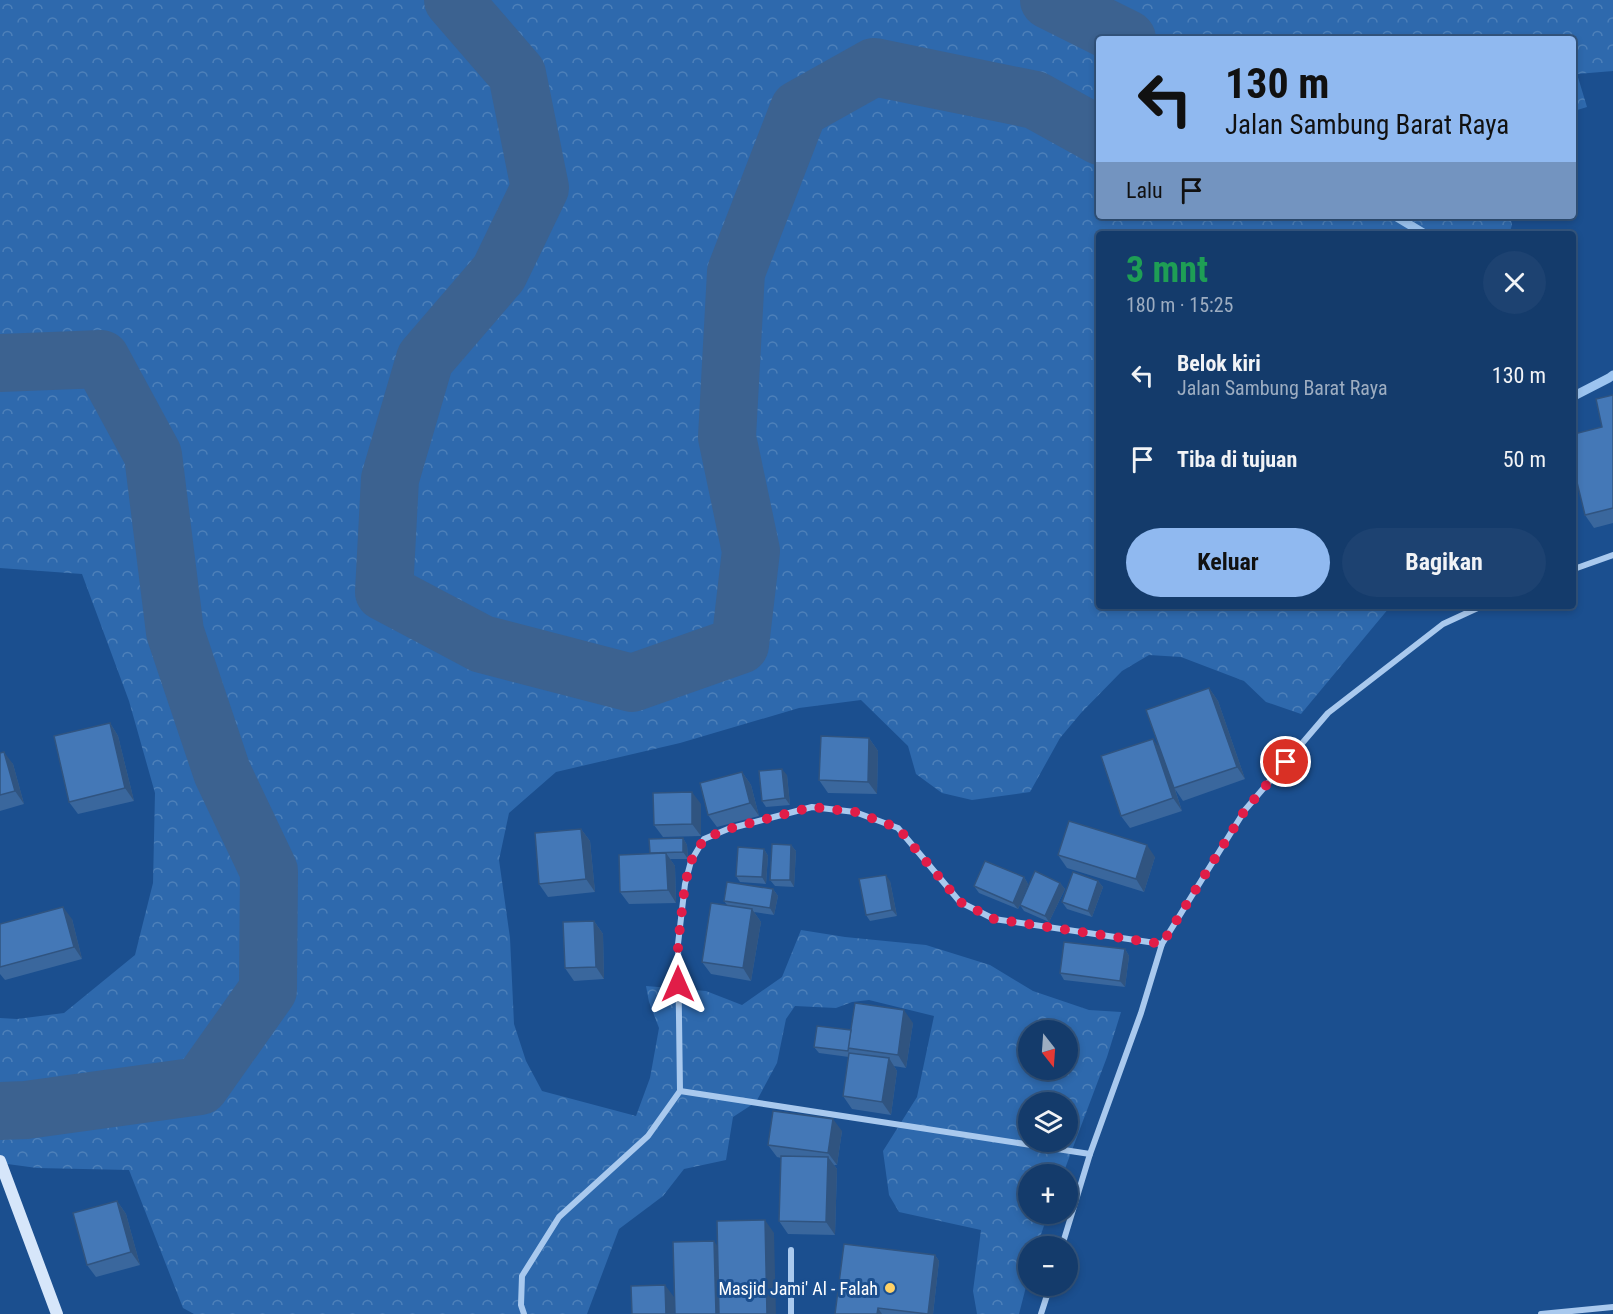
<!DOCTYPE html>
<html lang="id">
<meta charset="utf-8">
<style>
body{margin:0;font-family:"Roboto Condensed",sans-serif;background:#1d4271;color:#f1f3f6;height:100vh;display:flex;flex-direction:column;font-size:22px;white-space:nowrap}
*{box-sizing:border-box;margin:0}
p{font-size:20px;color:#9dadc1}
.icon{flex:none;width:33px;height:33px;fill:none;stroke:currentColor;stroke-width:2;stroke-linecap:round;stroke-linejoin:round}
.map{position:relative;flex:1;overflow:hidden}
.drawer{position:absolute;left:1096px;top:231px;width:480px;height:378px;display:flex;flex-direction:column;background:#143b6b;border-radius:6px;box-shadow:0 3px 9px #0003,0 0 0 2px #33557e}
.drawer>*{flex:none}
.banner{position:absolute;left:1096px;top:36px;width:480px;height:183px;border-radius:6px;box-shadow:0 3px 9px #0003,0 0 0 2px #33557e;background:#90b9f0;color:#111;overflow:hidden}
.needle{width:39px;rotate:163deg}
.fabs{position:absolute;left:1018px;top:1020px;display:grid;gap:12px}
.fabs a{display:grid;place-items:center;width:60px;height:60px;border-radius:50%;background:#143b6b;box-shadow:0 3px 9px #0003,0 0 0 2px #33557e;font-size:30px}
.pin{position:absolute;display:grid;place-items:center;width:51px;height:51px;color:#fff;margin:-26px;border:3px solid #fff;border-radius:50%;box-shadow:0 2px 6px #0007}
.me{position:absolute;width:66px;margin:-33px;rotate:0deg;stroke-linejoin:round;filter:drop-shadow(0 0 4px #0008)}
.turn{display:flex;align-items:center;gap:21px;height:126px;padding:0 30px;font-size:27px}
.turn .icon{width:78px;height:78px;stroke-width:2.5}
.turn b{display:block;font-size:42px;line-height:51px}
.then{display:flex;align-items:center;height:57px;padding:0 30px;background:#0003;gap:12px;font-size:22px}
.round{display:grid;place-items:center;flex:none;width:63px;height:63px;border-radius:32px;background:#1d4271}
.overview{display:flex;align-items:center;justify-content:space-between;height:102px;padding:0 30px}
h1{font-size:36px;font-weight:700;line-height:45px;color:#1e9e55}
.action{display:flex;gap:12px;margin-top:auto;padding:12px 30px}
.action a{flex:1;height:69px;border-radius:36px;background:#90b9f0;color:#111;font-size:24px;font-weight:700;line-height:69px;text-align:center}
.action a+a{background:#1d4271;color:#f1f3f6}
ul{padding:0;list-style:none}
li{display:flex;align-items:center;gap:18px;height:84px;padding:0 30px}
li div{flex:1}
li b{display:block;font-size:22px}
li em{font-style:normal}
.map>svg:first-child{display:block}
</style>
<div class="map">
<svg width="1613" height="1314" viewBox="0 0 1613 1314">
<defs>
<pattern id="forest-crowns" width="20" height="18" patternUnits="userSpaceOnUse" patternTransform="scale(1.5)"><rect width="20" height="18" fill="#2e69ad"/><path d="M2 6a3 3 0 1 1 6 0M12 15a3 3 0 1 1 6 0" fill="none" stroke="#4d80b9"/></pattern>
</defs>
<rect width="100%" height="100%" fill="#1b4f8f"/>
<path fill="url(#forest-crowns)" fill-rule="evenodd" d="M0,0H1613V71L1577,74L1587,107L1574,111V39H1100V216H1510L1512,225L1509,234H1100V606H1393L1389,608L1301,714L1266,702L1244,681L1181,657L1149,655L1122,671L1081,713L1060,738L1030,792L972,800L942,793L916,774L908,746L861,700L799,708L680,743L556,772L509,813L499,860L510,938L514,1024L526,1061L542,1091L636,1116L650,1078L659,1028L649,1002L646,986L706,991L742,1005L782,977L801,930L845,937L926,945L990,965L1033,991L1089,1010L1121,1012L1107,1057L1063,1174H1029V1214H1048L1037,1246H1029V1275L1019,1314H977L973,1291L981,1230L899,1212L889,1195L883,1151L917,1097L934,1016L869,1000L852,1002L836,1008L795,1006L786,1019L777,1063L756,1102L733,1117L726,1160L684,1169L663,1196L619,1229L587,1314H194L183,1308L129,1170L37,1168L0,1163V1018L17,1019L64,1013L135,955L153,883L155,793L129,701L82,574L0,568ZM1029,1030H1068V1070H1029ZM1029,1102H1068V1142H1029Z"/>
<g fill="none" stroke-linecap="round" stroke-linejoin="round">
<g stroke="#9cc4f0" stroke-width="9">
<path d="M1395,216L1425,234"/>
<path d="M1574,396L1609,378L1613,375"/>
</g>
<g stroke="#3c6290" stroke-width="58">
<path d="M453,0L517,74L540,188L499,273L425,359L390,479L384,592L482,644L632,683L740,645L751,551L727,437L736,272L799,109L874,67L1035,100L1100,136"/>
<path d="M1049,0L1127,39"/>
<path d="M0,363L101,359L153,455L175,632L222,772L269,871L268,990L200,1086L26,1110L0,1111"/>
</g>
<g stroke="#a9c9ee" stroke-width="6">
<path d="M1574,569L1613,555"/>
<path d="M680,1091L1090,1154"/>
<path d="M1062,1246L1090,1154L1141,1013L1162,944L1245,810L1328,713L1443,624L1482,606"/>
<path d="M791,1250V1314"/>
<path d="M524,1314L521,1305L522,1276L559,1217L648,1136L680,1091L678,944L685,884L691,861L704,839L728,829L812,807L855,812L898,828L960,902L994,919L1162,944"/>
<path d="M1041,1314L1050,1286"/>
<path d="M1541,1314L1613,1307"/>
</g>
<path stroke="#d6e6fa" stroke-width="12" d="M0,1161L57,1314"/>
</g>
<g fill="#3a679d">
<path d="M1613,395V523L1594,528L1585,515Z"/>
<path d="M1209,688L1218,701L1245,779L1183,801L1175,789L1182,811L1130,828L1121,816L1160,750Z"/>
<path d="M110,723L118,736L134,801L78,814L69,802Z"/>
<path d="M869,738L878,751L877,794L828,793L819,780Z"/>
<path d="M0,753L13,764L24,804L0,811Z"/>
<path d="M742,772L751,785L759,816L717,827L708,815Z"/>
<path d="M787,775L790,805L766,807L762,801Z"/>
<path d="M701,804V836L663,837L654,825Z"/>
<path d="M581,829L590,841L595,892L548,897L539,884Z"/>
<path d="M683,838L687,845L688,859H670L675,866L676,903L629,904L620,892L650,854V853Z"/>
<path d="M791,845L796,851L794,887L775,886L770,880Z"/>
<path d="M764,849L768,856L766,884L740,882L736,876Z"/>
<path d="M1058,855L1155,857L1144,892L1067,868Z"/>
<path d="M1024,877L1028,884L1020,903L1060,883L1065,889L1049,922L1024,911L1020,905L1018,909L979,893L974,886Z"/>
<path d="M890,881L897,916L870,921L866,915Z"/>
<path d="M1098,881L1103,887L1092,917L1067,909L1062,902Z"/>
<path d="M773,889L778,896L774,915L754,912L761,922L751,981L711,974L702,962L727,905L724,901Z"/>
<path d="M72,919L82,959L5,980L0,974V924Z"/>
<path d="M594,921L603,934L604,979L574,981L565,968Z"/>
<path d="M1125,949L1129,956L1125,987L1064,980L1060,973Z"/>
<path d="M913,1023L906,1068L894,1066L897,1071L891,1115L852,1109L843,1096L849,1057L819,1053L814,1047L851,1030Z"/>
<path d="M842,1131L837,1165H834L837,1169L835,1235L788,1234L779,1221L781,1158L777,1157L768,1145Z"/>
<path d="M117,1201L126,1214L140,1265L96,1277L87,1265Z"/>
<path d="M935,1255L939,1261L933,1314H835Z"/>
</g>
<g fill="#305480">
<path d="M1209,688L1218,701L1245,779L1237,767Z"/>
<path d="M110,723L118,736L134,801L125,788Z"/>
<path d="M869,738L878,751L877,794L868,782Z"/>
<path d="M1153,739L1162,751L1182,811L1173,798Z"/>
<path d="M4,752L13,764L24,804L15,791Z"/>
<path d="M782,769L787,775L790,805L785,798Z"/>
<path d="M742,772L751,785L759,816L750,803Z"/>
<path d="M692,792L701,804V836L692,824Z"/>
<path d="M581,829L590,841L595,892L586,879Z"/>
<path d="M683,838L687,845L688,859L683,852Z"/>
<path d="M791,845L796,851L794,887L790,880Z"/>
<path d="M1147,845L1155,857L1144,892L1136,879Z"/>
<path d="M764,849L768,856L766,884L762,877Z"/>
<path d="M666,853L675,866L676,903L668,890Z"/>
<path d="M886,875L890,881L897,916L892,910Z"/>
<path d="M1024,877L1028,884L1018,909L1013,903Z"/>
<path d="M1098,881L1103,887L1092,917L1088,911Z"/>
<path d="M1060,883L1065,889L1049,922L1045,916Z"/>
<path d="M773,889L778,896L774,915L770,908Z"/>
<path d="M63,907L72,919L82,959L74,947Z"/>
<path d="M752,909L761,922L751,981L743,968Z"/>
<path d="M594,921L603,934L604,979L596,967Z"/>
<path d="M1125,949L1129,956L1125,987L1120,981Z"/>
<path d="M904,1010L913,1023L906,1068L898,1055Z"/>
<path d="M889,1058L897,1071L891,1115L882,1102Z"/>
<path d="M833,1119L842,1131L837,1165L828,1153Z"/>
<path d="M828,1157L837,1169L835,1235L826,1222Z"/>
<path d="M117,1201L126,1214L140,1265L131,1252Z"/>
<path d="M765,1220L774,1233L776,1314H767Z"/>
<path d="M714,1241L723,1254L725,1314H716Z"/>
<path d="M935,1255L939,1261L933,1314H928Z"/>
<path d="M665,1285L674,1297V1314H666Z"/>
<path d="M878,1308L882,1314H877Z"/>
</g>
<g fill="#4478b7" stroke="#305480" stroke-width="1.5">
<path d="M1613,395V508L1585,515L1574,470V434L1602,427L1596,399Z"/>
<path d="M1209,688L1237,767L1174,788L1146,710Z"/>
<path d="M110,723L125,788L69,802L54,736Z"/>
<path d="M821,736L869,738L868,782L819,780Z"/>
<path d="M1153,739L1173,798L1121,816L1101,756Z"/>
<path d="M4,752L15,791L0,795V753Z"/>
<path d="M782,769L785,798L762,801L759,771Z"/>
<path d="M742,772L750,803L708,815L700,783Z"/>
<path d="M692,792V824L654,825L653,793Z"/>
<path d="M1069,821L1147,845L1136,879L1058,855Z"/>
<path d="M581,829L586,879L539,884L535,833Z"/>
<path d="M683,838V852L650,853L649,839Z"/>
<path d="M772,844L791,845L790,880H770Z"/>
<path d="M738,847L764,849L762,877L736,876Z"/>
<path d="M666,853L668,890L620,892L619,855Z"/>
<path d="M985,861L1024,877L1013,903L974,886Z"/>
<path d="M1035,871L1060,883L1045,916L1020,905Z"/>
<path d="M1073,872L1098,881L1088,911L1062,902Z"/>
<path d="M886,875L892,910L866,915L859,879Z"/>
<path d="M727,882L773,889L770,908L724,901Z"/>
<path d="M711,903L752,909L743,968L702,962Z"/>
<path d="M63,907L74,947L0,967V924Z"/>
<path d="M594,921L596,967L565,968L563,922Z"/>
<path d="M1064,942L1125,949L1120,981L1060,973Z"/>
<path d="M855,1003L904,1010L898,1055L848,1048Z"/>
<path d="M817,1026L851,1030L848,1051L814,1047Z"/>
<path d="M849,1053L889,1058L882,1102L843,1096Z"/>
<path d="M773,1111L833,1119L828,1153L768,1145Z"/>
<path d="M781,1156L828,1157L826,1222L779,1221Z"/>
<path d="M117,1201L131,1252L87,1265L73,1213Z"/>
<path d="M765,1220L767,1314H719L717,1221Z"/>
<path d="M714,1241L716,1314H675L673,1242Z"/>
<path d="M844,1244L935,1255L928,1314L878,1308L877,1314H835Z"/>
<path d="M665,1285L666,1314H632L631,1286Z"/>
</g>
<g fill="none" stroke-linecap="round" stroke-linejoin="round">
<path stroke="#e11d48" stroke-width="10" stroke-dasharray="0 18" d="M678,984V944L685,884L691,861L704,839L728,829L812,807L855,812L898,828L960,902L994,919L1162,944L1245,810L1286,762"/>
</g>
<circle fill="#ffd166" stroke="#1b4f8f" stroke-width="2" cx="890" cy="1288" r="6"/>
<g text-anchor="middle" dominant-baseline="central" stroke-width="6" stroke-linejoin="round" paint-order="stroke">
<g font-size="18" fill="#fff" stroke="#1b4f8f" text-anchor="end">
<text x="878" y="1288">Masjid Jami' Al - Falah</text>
</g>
</g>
</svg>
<div class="fabs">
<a><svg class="needle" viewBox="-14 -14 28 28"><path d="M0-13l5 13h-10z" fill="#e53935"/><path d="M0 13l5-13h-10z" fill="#9dadc1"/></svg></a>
<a><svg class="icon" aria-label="layers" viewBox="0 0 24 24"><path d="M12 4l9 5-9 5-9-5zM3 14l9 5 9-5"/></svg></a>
<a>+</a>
<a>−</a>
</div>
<div class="pin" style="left:1286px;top:762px;background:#d93025"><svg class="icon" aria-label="arrive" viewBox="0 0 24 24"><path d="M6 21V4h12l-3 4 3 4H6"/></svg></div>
<svg class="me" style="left:678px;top:984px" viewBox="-20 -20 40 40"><path d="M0-17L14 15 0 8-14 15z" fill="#e11d48" stroke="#fff" stroke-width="4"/></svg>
<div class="banner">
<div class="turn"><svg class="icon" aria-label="left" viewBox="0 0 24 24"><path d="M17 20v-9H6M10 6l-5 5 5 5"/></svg><div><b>130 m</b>Jalan Sambung Barat Raya</div></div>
<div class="then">Lalu<svg class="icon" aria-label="arrive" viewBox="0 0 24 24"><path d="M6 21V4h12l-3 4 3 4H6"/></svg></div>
</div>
<section class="drawer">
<div class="overview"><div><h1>3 mnt</h1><p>180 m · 15:25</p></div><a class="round"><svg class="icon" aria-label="close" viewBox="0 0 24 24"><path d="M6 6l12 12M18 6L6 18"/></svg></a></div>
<ul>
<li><svg class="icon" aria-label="left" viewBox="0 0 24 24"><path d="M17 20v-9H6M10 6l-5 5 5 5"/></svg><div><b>Belok kiri</b><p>Jalan Sambung Barat Raya</p></div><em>130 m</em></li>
<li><svg class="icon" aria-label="arrive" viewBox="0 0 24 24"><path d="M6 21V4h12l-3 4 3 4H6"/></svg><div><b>Tiba di tujuan</b></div><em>50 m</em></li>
</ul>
<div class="action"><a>Keluar</a><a>Bagikan</a></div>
</section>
</div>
